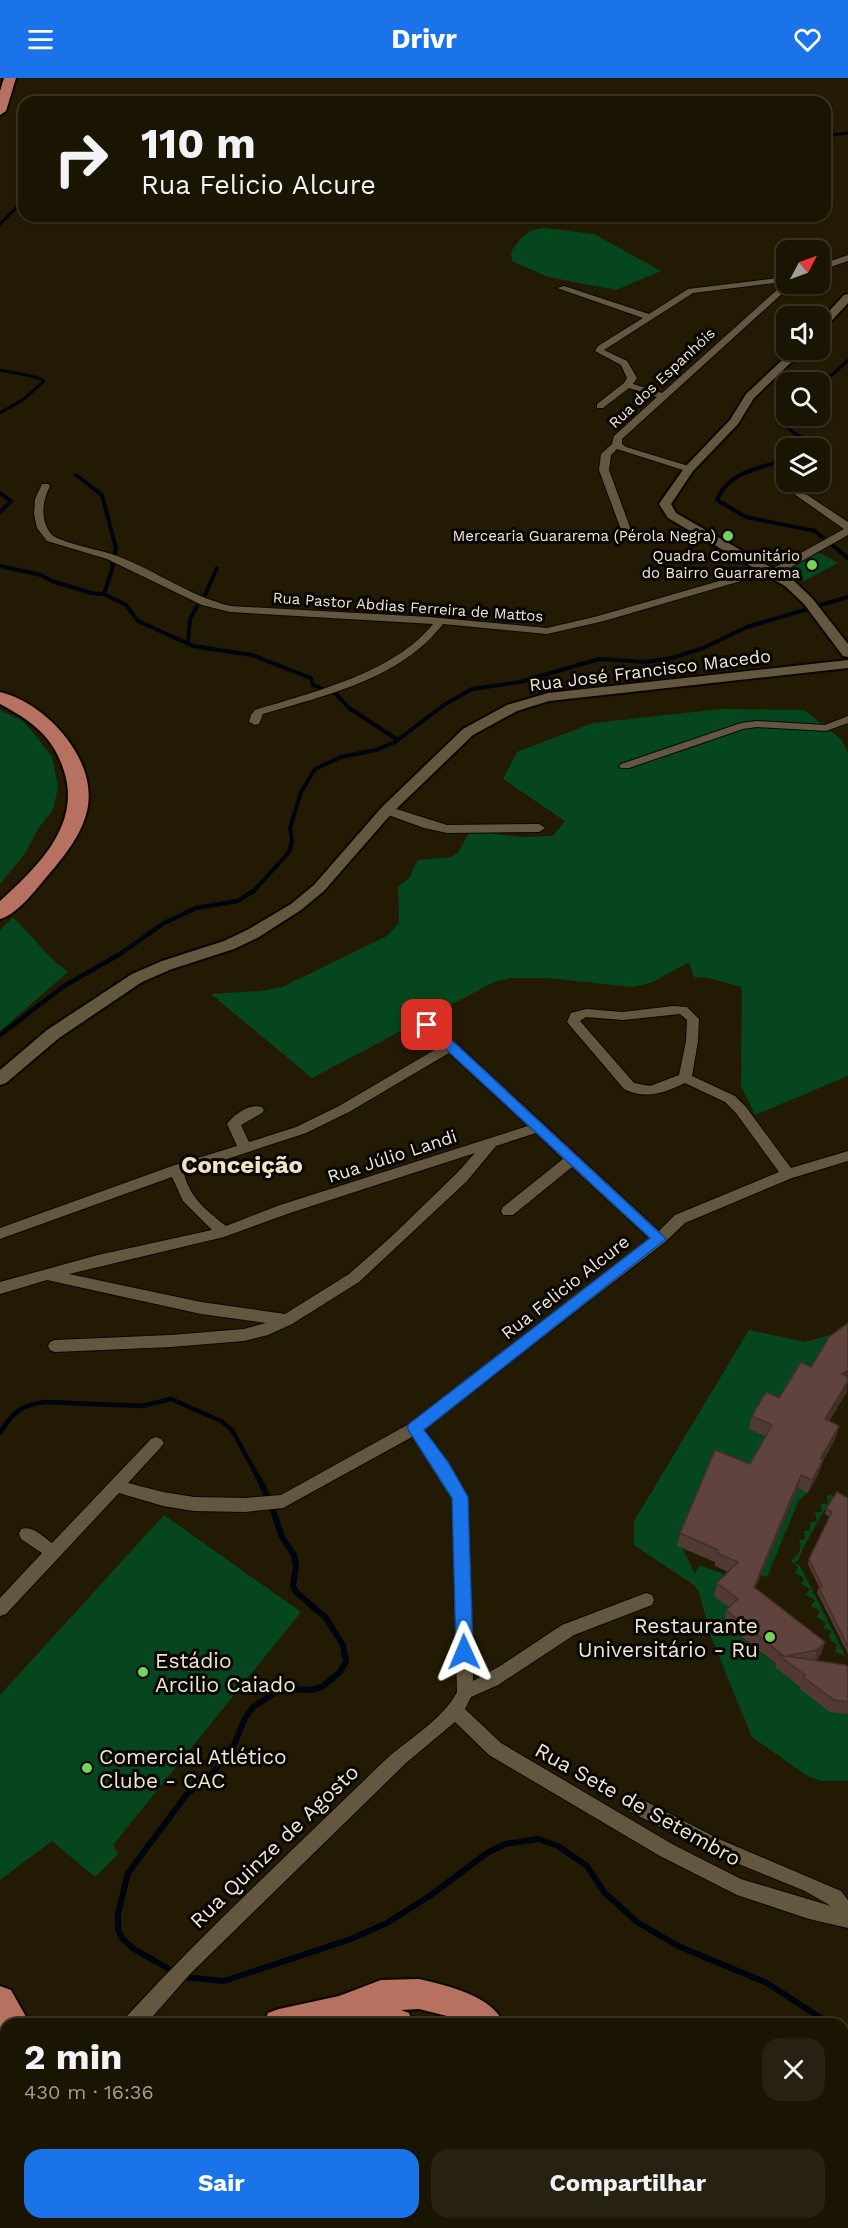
<!DOCTYPE html>
<html lang="pt">
<meta charset="utf-8">
<style>
body{margin:0;font-family:"Work Sans",sans-serif;background:#272111;color:#f1f3f6;height:100vh;display:flex;flex-direction:column;font-size:22px;white-space:nowrap}
*{box-sizing:border-box;margin:0}
p{font-size:20px;color:#9f9e99}
.icon{flex:none;width:33px;height:33px;fill:none;stroke:currentColor;stroke-width:2;stroke-linecap:round;stroke-linejoin:round}
.map{position:relative;flex:1;overflow:hidden}
.sheet{position:absolute;left:0px;top:1940px;width:849px;height:212px;display:flex;flex-direction:column;background:#1a1402;border-radius:18px 18px 0 0;box-shadow:0 2px 4px #0004,0 0 0 2px #383324}
.sheet>*{flex:none}
.guide{position:absolute;left:18px;top:18px;width:813px;height:126px;border-radius:18px;box-shadow:0 2px 4px #0004,0 0 0 2px #383324;background:#1a1402;color:#f1f3f6;overflow:hidden}
.needle{width:39px;rotate:49deg}
.controls{position:absolute;left:776px;top:162px;display:grid;gap:12px}
.controls a{display:grid;place-items:center;width:54px;height:54px;border-radius:12px;background:#1a1402;box-shadow:0 2px 4px #0004,0 0 0 2px #383324;font-size:30px}
.pin{position:absolute;display:grid;place-items:center;width:51px;height:51px;color:#fff;margin:-26px;border-radius:12px;box-shadow:0 3px 9px #0006}
.me{position:absolute;width:66px;margin:-33px;rotate:359deg;stroke-linejoin:round;filter:drop-shadow(0 0 4px #0008)}
.turn{display:flex;align-items:center;gap:21px;height:126px;padding:0 24px;font-size:27px}
.turn .icon{width:78px;height:78px;stroke-width:2.5}
.turn b{display:block;font-size:42px;line-height:51px}
.round{display:grid;place-items:center;flex:none;width:63px;height:63px;border-radius:18px;background:#272111}
.summary{display:flex;align-items:center;justify-content:space-between;height:102px;padding:0 24px}
h1{font-size:36px;font-weight:700;line-height:45px}
.primary-button{display:flex;gap:12px;margin-top:auto;padding:12px 24px}
.primary-button a{flex:1;height:69px;border-radius:18px;background:#1a73e8;color:#fff;font-size:24px;font-weight:700;line-height:69px;text-align:center}
.primary-button a+a{background:#272111;color:#f1f3f6}
header{display:flex;justify-content:space-between;align-items:center;height:78px;padding:0 24px;background:#1a73e8;color:#fff;font-size:27px;font-weight:700}
.map>svg:first-child{display:block}
</style>
<header><svg class="icon" aria-label="menu" viewBox="0 0 24 24"><path d="M4 6h16M4 12h16M4 18h16"/></svg>Drivr<svg class="icon" aria-label="heart" viewBox="0 0 24 24"><path d="M12 20l-8-8c-3-5 5-10 8-4 3-6 11-1 8 4z"/></svg></header>
<div class="map">
<svg width="848" height="2150" viewBox="0 0 848 2150">
<rect width="100%" height="100%" fill="#231a03"/>
<g fill="#06461e">
<path d="M543,150L594,156L661,193L616,212L548,199L512,183L511,174C520,161 526,152 543,150Z"/>
<path d="M816,473L838,485L804,503L783,491Z"/>
<path d="M721,631L804,632L841,661L848,674V998L755,1037L741,1008L742,909L708,900L694,899L689,884L651,905L632,909L549,900H510L494,904L312,1000L211,916L261,913L282,909L387,858L399,845L398,809L409,800L418,782L451,779L458,775L470,753L521,759L553,758L565,743L503,701L517,674L593,645Z"/>
<path d="M0,632L23,643L35,657L52,679L58,709L53,732L39,749L26,774L0,806Z"/>
<path d="M13,839L54,883L68,894L0,953V852Z"/>
<path d="M848,1247L779,1329L749,1351L821,1386L819,1395L795,1384L754,1389L808,1415L799,1422L767,1499L678,1467L683,1471L695,1496L699,1487L724,1496L720,1509L735,1534L724,1545L785,1594L784,1596L801,1610L848,1636V1703H821L806,1697L752,1659L711,1559L699,1514L694,1507L634,1467V1443L749,1252L805,1264L830,1257Z"/>
<path d="M831,1417L833,1418C826,1431 800,1471 799,1482L794,1484L800,1488L846,1579L835,1573L837,1567L830,1562L829,1556L831,1555V1553L823,1550L826,1545L817,1539L820,1533L811,1528L815,1522L806,1517L810,1511L801,1506L804,1500L795,1495L798,1489L791,1483C798,1477 803,1472 799,1462L805,1461L804,1453H810V1444L817,1443L815,1434H822L821,1426H828L827,1418Z"/>
<path d="M164,1437L301,1534L113,1767L118,1776L95,1799L52,1763L0,1802V1617Z"/>
</g>
<g fill="none" stroke-linecap="round" stroke-linejoin="round">
<g stroke="#00040e" stroke-width="3">
<path d="M825,58L848,55"/>
<path d="M0,146L24,122"/>
<path d="M0,292C12,295 36,297 44,303L24,321L0,335"/>
<path d="M808,304L833,296L848,282"/>
<path d="M786,319C779,336 782,349 799,358"/>
</g>
<g stroke="#00040e" stroke-width="4">
<path d="M796,356L810,364L804,370"/>
<path d="M786,382C759,390 728,394 717,422L746,439L815,453L848,480"/>
<path d="M76,397L102,417L116,470L115,475"/>
<path d="M0,415L11,423L0,434"/>
<path d="M0,488L41,497L52,503L91,515L104,516L126,527L138,543L193,568L252,577L311,600L313,607L336,616L349,630L398,662"/>
<path d="M104,516L113,488L111,481"/>
<path d="M205,517L217,490"/>
<path d="M188,565L190,541L197,528"/>
<path d="M252,815L289,774L292,763L290,750L301,714L315,691L341,679L376,672L395,664L444,627L472,611L520,604L599,581L646,584L672,580L703,570L747,549L848,519"/>
</g>
<g stroke="#00040e" stroke-width="4.5">
<path d="M0,957L64,908L120,876L164,845L196,830L238,823L253,813"/>
<path d="M0,1355C12,1335 21,1327 45,1324L142,1328L171,1321L221,1343L232,1352L259,1401"/>
</g>
<g stroke="#00040e" stroke-width="6">
<path d="M176,1895L134,1871L122,1860L118,1852V1836L128,1795L187,1716L211,1697L233,1669L245,1640L253,1629L281,1611L311,1612L322,1609L340,1594L346,1583L343,1567L326,1540L296,1514L293,1508L296,1488L294,1477L282,1459L269,1421L258,1399"/>
<path d="M183,1899L224,1903L351,1861L387,1845L431,1817L487,1775L505,1766L539,1761L558,1768L587,1788L604,1814L637,1844L678,1868L767,1905L830,1946"/>
<path d="M843,1953L848,1954"/>
</g>
<defs>
<g id="minor">
<path d="M848,177V183L819,193V187Z"/>
<path d="M786,199V203L783,204L785,213L622,361V366L626,369L692,389V393H686L617,371L611,377L609,392L632,455L627,458L623,457L599,392L601,376L612,366L614,358L657,319L629,310L603,330H597V326L624,305L627,300L621,287L595,273L598,268L643,240L557,210L564,208L649,236L688,211ZM775,205L778,211L662,315L633,306L637,300L627,283L604,272L693,215Z"/>
<path d="M780,399L848,444V457L777,497L768,495L604,543L547,556L443,546C401,601 326,617 263,636L259,646L255,647L249,644L251,637L255,632C313,614 394,595 433,546L230,534L202,527L107,481L47,463L37,450L34,436L35,421L42,406H48L50,408C42,423 40,442 51,456C59,464 95,471 108,475C150,488 186,517 230,528L429,539L547,550L598,538L764,490L772,491L844,451L777,404V400Z"/>
<path d="M848,638V645L826,653L757,649L743,651L629,690H621L619,688L621,686L741,645L757,643L825,647Z"/>
<path d="M387,728L447,747L539,746L545,750L539,754L447,755L424,750L383,735L381,732L383,729Z"/>
<path d="M673,928L687,929L699,941L698,963L692,998L735,1018L746,1029L791,1090L848,1073V1083L792,1100L685,1145L664,1165L424,1351L448,1384L468,1419L473,1603L500,1588L562,1547L646,1515L652,1517L654,1522L652,1527L574,1557L498,1607L471,1619L465,1631L501,1665L672,1766L741,1801L831,1828L805,1813L707,1773L627,1732L624,1726L627,1720L633,1718L639,1720L719,1761L841,1813L848,1822V1850L809,1841L737,1817L660,1778L489,1677L455,1644L406,1685L190,1896L146,1946H124L126,1939C207,1851 296,1769 382,1685C405,1663 443,1642 457,1614L452,1420L438,1394L412,1359L283,1430L245,1434L194,1433L163,1428L119,1415L6,1536L0,1538V1520L42,1475L21,1461L19,1456L21,1451C33,1447 43,1459 52,1465L151,1361L156,1359L161,1361L164,1365L161,1369L128,1405L163,1414L194,1419L245,1420L281,1417L409,1346L650,1161L572,1089L513,1137H503L501,1133L503,1129L563,1081L536,1055L496,1068L467,1103L359,1204L292,1246L268,1257L244,1263L171,1269L55,1274L50,1272L48,1268L50,1264L55,1262L171,1257L244,1251L266,1245L201,1236L47,1202L0,1216V1204L98,1177L212,1152L183,1123L172,1099L0,1161V1150L172,1088L237,1068L227,1046C234,1036 250,1025 262,1029L264,1032L262,1035L241,1047L249,1064L296,1049L339,1028L441,968L421,947L427,943L432,944L456,965L659,1153L675,1137L779,1094L736,1035L725,1024L685,1005C664,1015 646,1022 624,1011L567,944L571,935L586,931L623,934ZM680,936L687,942L686,963L679,997L650,1008L634,1005L580,943L586,939L623,942ZM449,975L528,1048L280,1127L226,1148C207,1133 189,1119 184,1095L306,1055L349,1034ZM475,1075L457,1095L391,1159L349,1196L285,1236L201,1224L69,1196L224,1159L290,1135Z"/>
<path d="M6,2083V2105L0,2108V2086Z"/>
<path d="M102,2145H130L128,2150H100Z"/>
<path d="M342,2145H362L361,2150H341Z"/>
<path d="M516,2145H538L540,2150H518Z"/>
<path d="M794,2145H826L828,2150H796Z"/>
</g>
<g id="tertiary">
<path d="M848,216V225L823,252L819,253V244L844,217Z"/>
<path d="M793,272H804L754,320L738,346L693,393L671,426L676,435L793,502L812,520L848,566V579L843,578L804,526L785,508L668,440L659,426L685,389L730,342L746,316Z"/>
<path d="M848,582V590L549,623L517,633L473,657L392,735L324,813L301,832L259,859L234,871L172,891L142,904L59,960L6,1005L0,1007V992L47,952L132,896L162,883L224,863L249,851L291,826L314,807L382,729L463,651L507,627L548,615Z"/>
</g>
<g id="trunk">
<path d="M4,0H16L6,33L0,37V13Z"/>
<path d="M0,614C46,625 99,682 87,733C81,759 61,782 44,802C33,815 17,836 0,841V823C39,788 83,745 63,690C52,657 30,642 0,626Z"/>
<path d="M419,1901C446,1907 493,1918 504,1946H460L447,1938L419,1931L401,1932L409,1935L413,1946H264L268,1935L279,1931L339,1918L381,1902Z"/>
<path d="M0,1908L11,1912L30,1946H6V1958L0,1951Z"/>
<path d="M843,2113L848,2115V2147L842,2145Z"/>
</g>
</defs>
<use href="#minor" stroke="#0d0500" stroke-width="2"/>
<use href="#tertiary" stroke="#0d0500" stroke-width="4"/>
<use href="#trunk" stroke="#0d0500" stroke-width="4"/>
<use href="#minor" fill="#63583f" fill-rule="evenodd"/>
<use href="#tertiary" fill="#63583f" fill-rule="evenodd"/>
<use href="#trunk" fill="#b67160" fill-rule="evenodd"/>
</g>
<g fill="#523a34">
<path d="M811,1289L847,1314L829,1343L839,1348L835,1361L822,1385L819,1395L808,1415L798,1410L755,1510L825,1564L821,1576L816,1583L848,1589V1636L830,1634L800,1611V1609L775,1589L776,1586L724,1545L726,1532L729,1529L714,1518L717,1505L728,1494L715,1488V1484L677,1468L680,1455L750,1386L766,1359L749,1351L752,1338L779,1320Z"/>
<path d="M848,1420V1576L817,1514L819,1509L808,1486L809,1481L830,1439L825,1436L826,1431Z"/>
</g>
<g fill="#422f2a">
<path d="M848,1292V1302L842,1296Z"/>
<path d="M848,1303L847,1314L822,1355L825,1341Z"/>
<path d="M839,1348L835,1361L822,1385L819,1395L808,1415L812,1402L820,1381Z"/>
<path d="M801,1397L798,1410L751,1521L754,1509Z"/>
<path d="M825,1564L821,1576L814,1585L817,1572Z"/>
</g>
<g fill="#5f433c" stroke="#422f2a" stroke-width="1.5">
<path d="M848,1245V1292L842,1296L848,1299V1303L825,1341L839,1348L820,1381L823,1382L812,1402L801,1397L754,1509L825,1564L817,1572L786,1578L845,1587L848,1589V1624L834,1622L803,1599L805,1597L778,1577L784,1578L726,1532L738,1521L717,1505L738,1484L717,1475L718,1472L680,1455L715,1372L750,1386L772,1347L752,1338L766,1314L779,1320L801,1284L811,1289L829,1259Z"/>
<path d="M837,1414L848,1420V1569L819,1510L822,1508L809,1481L832,1434L826,1431Z"/>
</g>
<path fill="#1a73e8" stroke="#114b97" stroke-width="1.5" d="M427,943L432,944L666,1161L424,1352L448,1384L468,1419L473,1574L470,1579L464,1581L458,1579L456,1574L452,1420L407,1350L409,1346L650,1160L423,950L421,947Z"/>
<g fill="#75d25b" stroke="#090601" stroke-width="2">
<circle cx="728" cy="458" r="6"/>
<circle cx="812" cy="487" r="6"/>
<circle cx="770" cy="1559" r="6"/>
<circle cx="143" cy="1594" r="6"/>
<circle cx="87" cy="1690" r="6"/>
</g>
<g text-anchor="middle" dominant-baseline="central" stroke-width="6" stroke-linejoin="round" paint-order="stroke">
<g font-size="15" fill="#ede6d8" stroke="#090601">
<text transform="translate(662 300) rotate(-43)">Rua dos Espanhóis</text>
<text transform="translate(408 529) rotate(4)">Rua Pastor Abdias Ferreira de Mattos</text>
</g>
<g font-size="15" fill="#ede6d8" stroke="#090601" text-anchor="end">
<text x="716" y="458">Mercearia Guararema (Pérola Negra)</text>
<text x="800" y="478">Quadra Comunitário<tspan x="800" dy="17">do Bairro Guarrarema</tspan></text>
</g>
<g font-size="18" fill="#ede6d8" stroke="#090601">
<text transform="translate(650 592) rotate(-7)">Rua José Francisco Macedo</text>
<text transform="translate(392 1078) rotate(-18)">Rua Júlio Landi</text>
<text transform="translate(565 1209) rotate(-38)">Rua Felicio Alcure</text>
</g>
<g font-size="21" fill="#ede6d8" stroke="#090601" text-anchor="start">
<text x="758" y="1547" text-anchor="end">Restaurante<tspan x="758" dy="24">Universitário - Ru</tspan></text>
<text x="155" y="1582">Estádio<tspan x="155" dy="24">Arcilio Caiado</tspan></text>
<text x="99" y="1678">Comercial Atlético<tspan x="99" dy="24">Clube - CAC</tspan></text>
</g>
<g font-size="21" fill="#ede6d8" stroke="#090601">
<text transform="translate(638 1726) rotate(29)">Rua Sete de Setembro</text>
<text transform="translate(274 1768) rotate(-44)">Rua Quinze de Agosto</text>
</g>
<g font-size="24" font-weight="bold" fill="#efe2c5" stroke="#090601">
<text x="242" y="1087">Conceição</text>
</g>
</g>
</svg>
<div class="controls">
<a><svg class="needle" viewBox="-14 -14 28 28"><path d="M0-13l5 13h-10z" fill="#e53935"/><path d="M0 13l5-13h-10z" fill="#9f9e99"/></svg></a>
<a><svg class="icon" aria-label="sound" viewBox="0 0 24 24"><path d="M4 9h4l5-4v14l-5-4H4zM17 9q2 3 0 6"/></svg></a>
<a><svg class="icon" aria-label="search" viewBox="0 0 24 24"><circle cx="10" cy="10" r="6"/><path d="M15 15l6 6"/></svg></a>
<a><svg class="icon" aria-label="layers" viewBox="0 0 24 24"><path d="M12 4l9 5-9 5-9-5zM3 14l9 5 9-5"/></svg></a>
</div>
<div class="pin" style="left:427px;top:947px;background:#d93025"><svg class="icon" aria-label="arrive" viewBox="0 0 24 24"><path d="M6 21V4h12l-3 4 3 4H6"/></svg></div>
<svg class="me" style="left:464px;top:1574px" viewBox="-20 -20 40 40"><path d="M0-17L14 15 0 8-14 15z" fill="#1a73e8" stroke="#fff" stroke-width="4"/></svg>
<div class="guide">
<div class="turn"><svg class="icon" aria-label="right" viewBox="0 0 24 24"><path d="M7 20v-9h11M14 6l5 5-5 5"/></svg><div><b>110 m</b>Rua Felicio Alcure</div></div>
</div>
<section class="sheet">
<div class="summary"><div><h1>2 min</h1><p>430 m · 16:36</p></div><a class="round"><svg class="icon" aria-label="close" viewBox="0 0 24 24"><path d="M6 6l12 12M18 6L6 18"/></svg></a></div>
<div class="primary-button"><a>Sair</a><a>Compartilhar</a></div>
</section>
</div>
